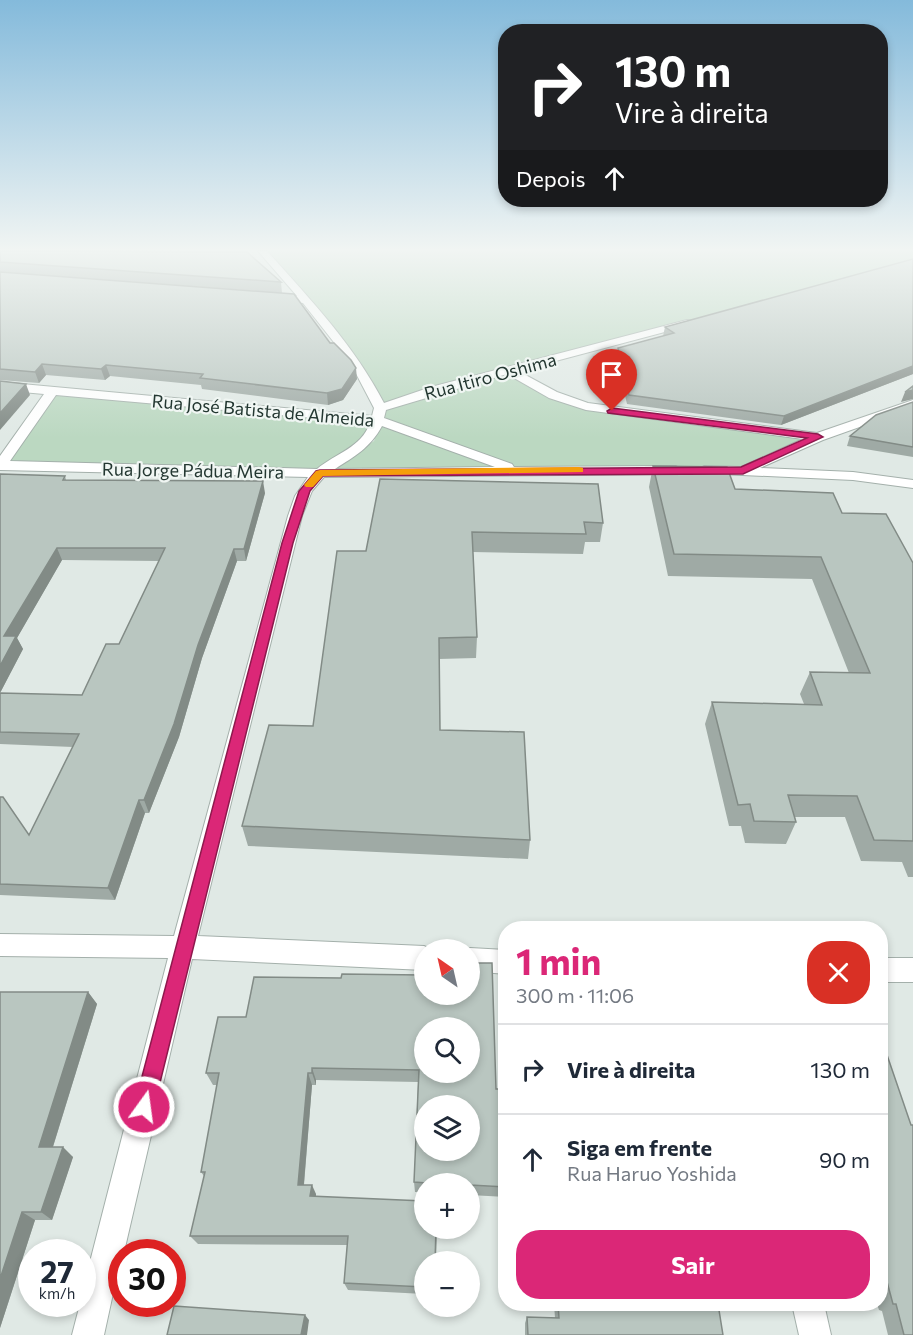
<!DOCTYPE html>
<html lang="pt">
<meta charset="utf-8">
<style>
body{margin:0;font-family:Commissioner,sans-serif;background:#f6f6f7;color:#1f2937;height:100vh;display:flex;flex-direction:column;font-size:22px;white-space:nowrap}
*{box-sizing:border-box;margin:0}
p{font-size:20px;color:#747a83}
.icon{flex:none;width:33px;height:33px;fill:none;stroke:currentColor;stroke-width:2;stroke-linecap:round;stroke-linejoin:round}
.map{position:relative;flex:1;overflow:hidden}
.panel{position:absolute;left:498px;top:921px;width:390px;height:390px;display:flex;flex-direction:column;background:#fff;border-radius:24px;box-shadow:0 3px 9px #0003}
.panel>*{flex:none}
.guide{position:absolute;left:498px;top:24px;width:390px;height:183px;border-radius:24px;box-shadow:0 3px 9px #0003;background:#202124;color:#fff;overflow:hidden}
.needle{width:39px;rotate:326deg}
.fabs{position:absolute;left:414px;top:939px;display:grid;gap:12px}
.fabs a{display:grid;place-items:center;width:66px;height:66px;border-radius:50%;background:#fff;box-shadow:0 3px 9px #0003;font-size:30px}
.speed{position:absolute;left:18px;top:1239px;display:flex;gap:12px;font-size:30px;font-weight:700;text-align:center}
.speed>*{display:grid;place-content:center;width:78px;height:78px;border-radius:50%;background:#fff;box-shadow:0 3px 9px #0003;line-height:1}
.speed small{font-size:15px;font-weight:400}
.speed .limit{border:9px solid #d22;background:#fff;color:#111}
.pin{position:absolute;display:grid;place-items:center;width:51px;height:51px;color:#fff;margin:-62px -26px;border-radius:50% 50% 50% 0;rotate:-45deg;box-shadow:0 0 6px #0007}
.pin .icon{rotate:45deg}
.me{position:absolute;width:66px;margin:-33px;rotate:14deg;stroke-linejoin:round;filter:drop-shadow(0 0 4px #0008)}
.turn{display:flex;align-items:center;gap:21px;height:126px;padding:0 18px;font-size:27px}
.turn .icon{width:78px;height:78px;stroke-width:2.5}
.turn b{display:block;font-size:42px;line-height:51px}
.then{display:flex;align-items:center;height:57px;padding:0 18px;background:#0003;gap:12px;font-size:22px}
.round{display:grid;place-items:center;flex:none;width:63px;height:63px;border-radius:24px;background:#f6f6f7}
.overview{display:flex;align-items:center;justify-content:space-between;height:102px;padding:0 18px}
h1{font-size:36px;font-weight:700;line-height:45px;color:#db2777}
.action{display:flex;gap:12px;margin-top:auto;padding:12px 18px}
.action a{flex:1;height:69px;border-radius:24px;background:#db2777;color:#fff;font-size:24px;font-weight:700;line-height:69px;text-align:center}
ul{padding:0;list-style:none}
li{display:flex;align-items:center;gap:18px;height:90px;padding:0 18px;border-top:2px solid #e0e1e3}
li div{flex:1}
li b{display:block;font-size:22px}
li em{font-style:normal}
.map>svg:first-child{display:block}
</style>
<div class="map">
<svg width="913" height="1335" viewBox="0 0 913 1335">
<rect width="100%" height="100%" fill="#e0e9e5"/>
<g fill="#bbd8c1">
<path d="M262,251H913V261L380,408L353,356Z"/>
<path d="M512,373L575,405L809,438L743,470L520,468L380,418L382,408Z"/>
<path d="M56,393L374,421L366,439L316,470L6,463Z"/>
<path d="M381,423L505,468L329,471L374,441Z"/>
</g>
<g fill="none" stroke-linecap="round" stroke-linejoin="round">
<defs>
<g id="minor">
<path d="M258,251H267C310,299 354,345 384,403L431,387L687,320L691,321V325L518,371L557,392L588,403L817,433L913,400V408L823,440L760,468L853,472L913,480V488L853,480L699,473L697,470L704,466L741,467L803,439L586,410L549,398L507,374L386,410L384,418L512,464L514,467L676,466L683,470L676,474L324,477L312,491L302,516L198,936L424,946L432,950H424V970L192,959L124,1252H122L104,1335H72L80,1304H82V1293L168,958L0,956V934L174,936L288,516L295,496L308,477L0,470V456L44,394L0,390V382L372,416L374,408L351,364L303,303L270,300V296L274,295L297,296ZM56,395L370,423C361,448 336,453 317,469L10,461ZM382,426L495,467L335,469C355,456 370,448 382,426Z"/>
<path d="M470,948L506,950V974L470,971V950H467Z"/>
<rect x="880" y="958" width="33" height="24"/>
<path d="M792,1304H824L831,1335H799Z"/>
</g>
</defs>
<use href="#minor" stroke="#a4b0ab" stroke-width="2"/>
<use href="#minor" fill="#fff" fill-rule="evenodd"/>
</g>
<g fill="#9faaa5">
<path d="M0,251L281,282L282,293L0,272Z"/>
<path d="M913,259V374L781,425L627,404L616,357L618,348L663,336L665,327Z"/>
<path d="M0,272L357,379L343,400L328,405L202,389L201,385L110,376L105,380L46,375L39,383L0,380Z"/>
<path d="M913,402V457L847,446L850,436Z"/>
<path d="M653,466L735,489L842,513L913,563V877H908L902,862L861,861L845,817H795L796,822L786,844L745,843L741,826H729L705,724L712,702L804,704L800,694L810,672L849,673L812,579L668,576L649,487Z"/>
<path d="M65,476L66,480L265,493L246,561H237L202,658L179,737L149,813H145L115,900L0,895V797L29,835L73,747L0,744V693L82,695L119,644L159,561L62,560L17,638L23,649L0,693Z"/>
<path d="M380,479L603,523L600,542H585L583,554L473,552L477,637L476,658L439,659L440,730L530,840L528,859L248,846L242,826L313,726L366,551Z"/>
<path d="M0,992H88L97,1004L53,1147L73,1157L52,1220H35L0,1328Z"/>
<path d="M218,1017L496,1089H506V1197L470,1195V1184H424V1192H415L414,1182L418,1082L316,1080V1085H312L304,1185L316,1194V1196L424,1228H437L436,1262H424V1294L348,1290L344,1283L347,1245L198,1244L190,1236L204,1176L201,1172L217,1085H213L206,1073Z"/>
<path d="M880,1052L913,1335H888L882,1311L879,1310L877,1304H880Z"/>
<path d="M554,1304H718L723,1335H525V1323L527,1317L555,1318Z"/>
</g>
<g fill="#828b86">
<path d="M42,364L46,375L39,383L35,372Z"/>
<path d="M106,365L110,376L105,380L101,369Z"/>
<path d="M913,366V374L781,425L784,416Z"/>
<path d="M356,368L357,379L343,400L328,405L327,393Z"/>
<path d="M26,384L30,395L0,430V413Z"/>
<path d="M913,390V399L901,402L905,392Z"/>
<path d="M263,481L265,493L246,561L244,549Z"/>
<path d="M57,548L62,560L17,638L23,649L0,693V666L4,636Z"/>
<path d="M234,549L237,561L202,658L179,737L149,813L144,800L198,645Z"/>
<path d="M139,800L145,813L115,900L108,888Z"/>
<path d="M88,992L97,1004L50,1156L39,1147Z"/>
<path d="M312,1068L316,1080V1085L312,1073Z"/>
<path d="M308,1073L312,1085L303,1194L298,1185Z"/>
<path d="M63,1147L73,1157L52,1220L41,1212Z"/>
<path d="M312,1185L316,1194L315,1205L310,1196Z"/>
<path d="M22,1212L35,1220L0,1328V1279Z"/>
<path d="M305,1315L309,1320L307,1335H301Z"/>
</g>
<g fill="#b9c6c0" stroke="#828b86" stroke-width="1.5" fill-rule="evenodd">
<path d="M0,251L247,252L281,282L0,262Z"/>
<path d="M913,259V366L784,416L629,395L618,348L674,333L665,327Z"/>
<path d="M0,272L294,294L330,343H334L351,360L356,368L342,389L327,393L200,378L203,374L106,365L101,369L42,364L35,372L0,369Z"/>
<path d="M0,381L26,384L0,413Z"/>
<path d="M913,386V390L905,392Z"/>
<path d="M913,402V447L850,436L876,415Z"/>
<path d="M653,466L727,467L735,489L833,493L842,513L886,514L913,563V841L874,840L857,796L788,795L796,822L754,821L750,804L738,805L712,702L822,705L810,672L870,673L821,557L674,554Z"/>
<path d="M0,474L65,476L63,480L263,481L244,549H234L198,645L174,724L144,800H139L108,888L0,884V797H3L29,835L79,734L0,732V693L82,695L106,644H119L165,548H57L4,636H16L0,666Z"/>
<path d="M380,479L598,484L603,523L584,522L586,534L472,532L477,637L439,638L440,730L524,732L530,840L242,826L269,725L313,726L337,551H366Z"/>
<path d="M470,963H492L496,1089H506V1187L470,1185V1184H440L414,1182L419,1070L312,1068V1073H308L298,1185H312L310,1196L424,1201V1228H436L435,1262H424V1287L344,1283L348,1236H190L205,1172H201L219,1073H206L218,1017H246L254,977L341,978L342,974L422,975V964H424V994H470ZM424,1028H470V1072H424ZM424,1106H470V1150H424Z"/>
<path d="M0,992H88L39,1147H63L41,1212H22L0,1279Z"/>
<path d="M880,1052H886L911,1125H913V1335H904L896,1304H893L880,1256Z"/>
<path d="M558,1304H718L723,1335H528L527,1317L559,1318Z"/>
<path d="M174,1306L305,1315L301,1335H167Z"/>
</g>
<linearGradient id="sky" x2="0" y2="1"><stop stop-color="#84badb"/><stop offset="0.57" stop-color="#f1f5f3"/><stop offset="1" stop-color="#f1f5f3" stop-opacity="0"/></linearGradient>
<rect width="913" height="438" fill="url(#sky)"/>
<path fill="#db2777" stroke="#8e194d" stroke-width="1.5" d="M612,408L818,434L823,437L743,474L323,476L310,491L293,543L154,1107L151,1114L144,1117L137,1114L134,1107L282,543L299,491L316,471L320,470L741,467L807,438L608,413L607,411Z"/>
<path fill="#f59e0b" d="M579,467L583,468V472L323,476L313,487H306L304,485L316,471L320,470Z"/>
<g text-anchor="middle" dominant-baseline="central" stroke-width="4.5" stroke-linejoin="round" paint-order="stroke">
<g font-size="18" fill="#233731" stroke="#f0f6f3">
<text transform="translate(490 376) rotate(-15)">Rua Itiro Oshima</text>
<text transform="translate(263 410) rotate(5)">Rua José Batista de Almeida</text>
<text transform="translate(193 470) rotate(1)">Rua Jorge Pádua Meira</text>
</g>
</g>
</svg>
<div class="fabs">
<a><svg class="needle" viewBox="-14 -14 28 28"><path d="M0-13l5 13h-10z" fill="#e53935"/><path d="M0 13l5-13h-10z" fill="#747a83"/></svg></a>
<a><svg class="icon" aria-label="search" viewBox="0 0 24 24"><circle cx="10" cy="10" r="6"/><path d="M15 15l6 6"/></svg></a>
<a><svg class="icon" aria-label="layers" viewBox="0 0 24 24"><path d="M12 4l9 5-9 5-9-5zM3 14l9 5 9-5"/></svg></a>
<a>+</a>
<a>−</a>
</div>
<div class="speed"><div>27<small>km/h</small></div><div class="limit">30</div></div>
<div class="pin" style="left:612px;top:411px;background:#d93025"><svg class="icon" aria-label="arrive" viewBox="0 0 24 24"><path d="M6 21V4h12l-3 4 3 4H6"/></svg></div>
<svg class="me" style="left:144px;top:1107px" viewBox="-20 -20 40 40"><circle r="17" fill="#db2777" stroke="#fff" stroke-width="3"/><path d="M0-11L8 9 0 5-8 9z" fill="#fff"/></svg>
<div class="guide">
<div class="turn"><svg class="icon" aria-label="right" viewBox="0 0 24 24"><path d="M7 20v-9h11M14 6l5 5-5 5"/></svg><div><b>130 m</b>Vire à direita</div></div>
<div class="then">Depois<svg class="icon" aria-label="ahead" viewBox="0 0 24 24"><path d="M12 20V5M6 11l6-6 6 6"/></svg></div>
</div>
<section class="panel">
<div class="overview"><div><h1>1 min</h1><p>300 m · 11:06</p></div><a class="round" style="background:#d93025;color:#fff"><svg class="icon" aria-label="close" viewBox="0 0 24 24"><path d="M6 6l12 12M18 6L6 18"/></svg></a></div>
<ul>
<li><svg class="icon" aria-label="right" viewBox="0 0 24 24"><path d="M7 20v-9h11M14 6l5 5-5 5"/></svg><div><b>Vire à direita</b></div><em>130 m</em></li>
<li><svg class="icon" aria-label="ahead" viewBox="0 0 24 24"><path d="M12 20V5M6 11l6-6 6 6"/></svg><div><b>Siga em frente</b><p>Rua Haruo Yoshida</p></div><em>90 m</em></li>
</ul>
<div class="action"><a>Sair</a></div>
</section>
</div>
